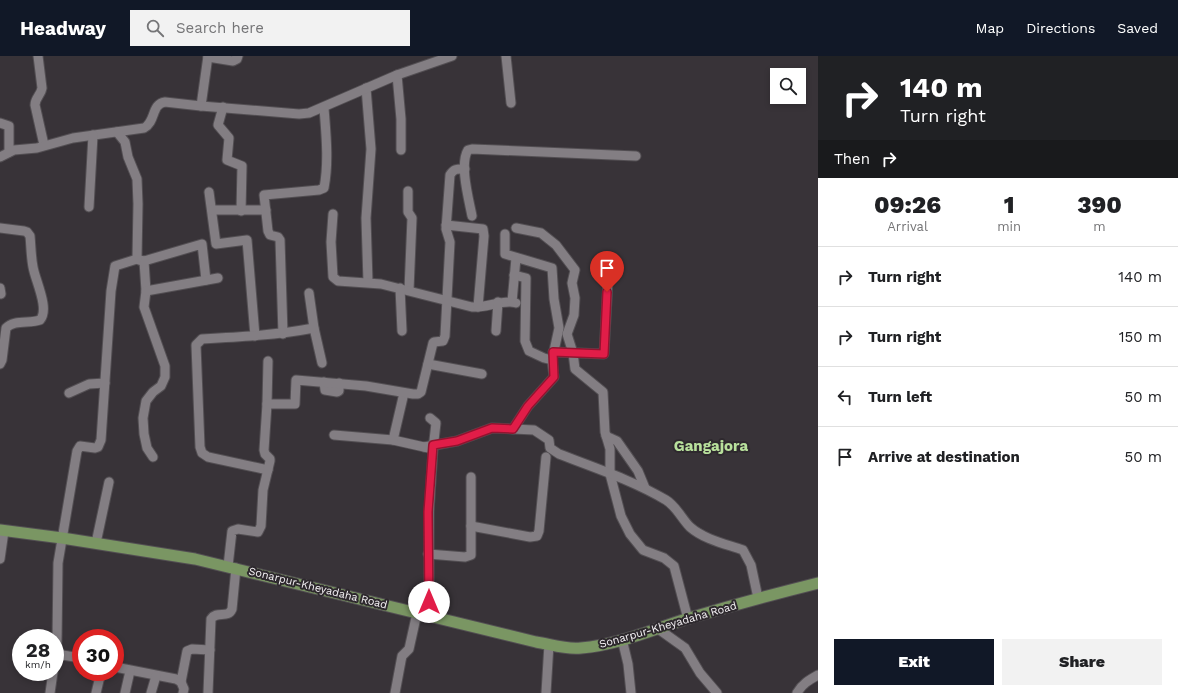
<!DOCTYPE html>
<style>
body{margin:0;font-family:"Work Sans",sans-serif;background:#f2f2f2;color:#202124;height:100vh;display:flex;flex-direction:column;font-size:15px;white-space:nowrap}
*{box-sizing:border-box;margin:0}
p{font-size:13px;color:#757577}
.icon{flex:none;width:22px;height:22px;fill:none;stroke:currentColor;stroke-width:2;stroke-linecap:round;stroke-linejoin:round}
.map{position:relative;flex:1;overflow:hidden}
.side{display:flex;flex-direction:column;background:#fff;width:360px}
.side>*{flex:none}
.banner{background:#202124;color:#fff;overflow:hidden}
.fabs{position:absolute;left:770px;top:12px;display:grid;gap:8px}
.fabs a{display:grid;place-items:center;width:36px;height:36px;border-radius:0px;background:#fff;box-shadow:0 2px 6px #0003;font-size:20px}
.speed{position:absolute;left:12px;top:573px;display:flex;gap:8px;font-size:20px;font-weight:700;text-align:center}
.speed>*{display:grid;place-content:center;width:52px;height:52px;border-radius:50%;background:#fff;box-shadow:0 2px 6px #0003;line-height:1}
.speed small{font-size:10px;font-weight:400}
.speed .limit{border:6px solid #d22;background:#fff;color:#111}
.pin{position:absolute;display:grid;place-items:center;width:34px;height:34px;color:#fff;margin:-41px -17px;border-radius:50% 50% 50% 0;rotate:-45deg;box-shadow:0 0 4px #0007}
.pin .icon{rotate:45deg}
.me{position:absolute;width:44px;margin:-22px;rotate:0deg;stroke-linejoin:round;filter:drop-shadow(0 0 3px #0008)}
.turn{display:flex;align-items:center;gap:14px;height:84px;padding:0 16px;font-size:18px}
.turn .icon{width:52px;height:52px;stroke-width:2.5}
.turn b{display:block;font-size:28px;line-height:34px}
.then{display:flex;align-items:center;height:38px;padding:0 16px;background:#0003;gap:8px;font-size:15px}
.eta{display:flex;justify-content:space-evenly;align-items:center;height:68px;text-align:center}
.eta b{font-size:24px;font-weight:800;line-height:28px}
.primary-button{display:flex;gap:8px;margin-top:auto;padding:8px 16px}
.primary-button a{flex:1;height:46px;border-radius:0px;background:#111827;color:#fff;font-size:16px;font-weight:800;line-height:46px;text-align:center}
.primary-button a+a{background:#f2f2f2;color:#202124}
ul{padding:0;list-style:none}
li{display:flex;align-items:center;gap:12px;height:60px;padding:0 16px;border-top:1px solid #e0e0e0}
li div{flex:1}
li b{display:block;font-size:15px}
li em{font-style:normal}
header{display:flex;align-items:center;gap:24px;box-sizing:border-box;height:56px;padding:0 20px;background:#111827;color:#fff}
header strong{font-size:19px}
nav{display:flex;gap:22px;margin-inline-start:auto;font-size:14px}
.search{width:280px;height:36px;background:#f2f2f2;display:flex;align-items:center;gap:10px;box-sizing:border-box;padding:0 14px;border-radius:0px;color:#757577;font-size:15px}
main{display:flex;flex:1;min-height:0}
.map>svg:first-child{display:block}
</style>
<header>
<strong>Headway</strong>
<div class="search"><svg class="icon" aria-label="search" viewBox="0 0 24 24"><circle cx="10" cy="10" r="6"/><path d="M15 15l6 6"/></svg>Search here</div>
<nav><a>Map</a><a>Directions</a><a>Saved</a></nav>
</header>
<main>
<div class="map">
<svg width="818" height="637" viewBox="0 0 818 637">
<rect width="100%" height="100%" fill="#383338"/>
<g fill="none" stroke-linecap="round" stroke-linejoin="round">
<defs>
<g id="minor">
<path d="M38,0L42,32C41,39 35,42 35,49L44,89"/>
<path d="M506,0L511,47"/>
<path d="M208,1L233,5L237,3L238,0"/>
<path d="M397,19L401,63V94"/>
<path d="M366,32L371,93L366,162L368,226"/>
<path d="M201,50L208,0"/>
<path d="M223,51L218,69L229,82L227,104L242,110L241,155"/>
<path d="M0,67L9,70V96"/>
<path d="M0,101L14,94L37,92L73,82L144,72C156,66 151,48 165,46L201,50L299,58L309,57L397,19L452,0"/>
<path d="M408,135V156L412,162L409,234"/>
<path d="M209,136L216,188L247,184L255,280"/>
<path d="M89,151L93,79"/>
<path d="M212,154H266"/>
<path d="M333,158L331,186L333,221L338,225L381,228L472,251C487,252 497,245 512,246"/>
<path d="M472,160C469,144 459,108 468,94L472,93L636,100"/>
<path d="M446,169L483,173L484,180L478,251"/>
<path d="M0,172L24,175L27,176L30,180C31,190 31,201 33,211C35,224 50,253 40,264C30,268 14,263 6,272L2,304L0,308"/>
<path d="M516,172L541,177L556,189L575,214L572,227L575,242L574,259L567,278L573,297L575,313L603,336L605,376L610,393V418L621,460L630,478L643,494L664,502L674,510L688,563"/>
<path d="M505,178V198L552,212L554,243L559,272L552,304L544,302L529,295L525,285L526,222L514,219"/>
<path d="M139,204L144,205L202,188L206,224"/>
<path d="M144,205L146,235L144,251L165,310V321L161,330L153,336L146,345L143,362L144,378L147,392L153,401"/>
<path d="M0,232L1,238"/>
<path d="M400,232L402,275"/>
<path d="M146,235L218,222"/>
<path d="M309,237L314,272L322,307"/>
<path d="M516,247L512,246L516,202"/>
<path d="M496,275L498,246"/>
<path d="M283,278L280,184L278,181L270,179L268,175L264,139L319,134L324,132C329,106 326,78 324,52"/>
<path d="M553,296L604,298L609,206"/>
<path d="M428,308L482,318"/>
<path d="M324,326L325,334L337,336L339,335V327"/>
<path d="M69,337L89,328L105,327"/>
<path d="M267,348L268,305"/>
<path d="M430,362L436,367L433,393"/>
<path d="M513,373L528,350L554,321L552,304"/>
<path d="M334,379L393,384L433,393L429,456V560"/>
<path d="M606,380L617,385L638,415L645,432"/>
<path d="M393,384L404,337"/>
<path d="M424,391L457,385L492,372L534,374L549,384L550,392L559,398C595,412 632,424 666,444C676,450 682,463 690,471C705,484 726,488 743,494L751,509L758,542"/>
<path d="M268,414L208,401L202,397L200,391L196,289L202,283C240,281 277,279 314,272"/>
<path d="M471,470L530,481L537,480L539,475L546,401"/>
<path d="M96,487L109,426"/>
<path d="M428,498L465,501L471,499V421"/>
<path d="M0,503L4,475"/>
<path d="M228,510L232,475L238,473L258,476L261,470L263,434L270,405V403L265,398L264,394L267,348H295L296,324L366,330L413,338H418L421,336L433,287L434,286L443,285L445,280L450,186L446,173L450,119C454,112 458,113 465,113"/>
<path d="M657,572L685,592L700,617L717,637"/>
<path d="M622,583L628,608L631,637"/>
<path d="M56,598L81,602"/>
<path d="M55,604L57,585L58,507L77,395L80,390L95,392L98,391L101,384L111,235L115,210L137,203L138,148L137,123L128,101L125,86L117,76"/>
<path d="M115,611L176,623L181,626L184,633L183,637"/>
<path d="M181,626L187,595L192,593L210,594"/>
<path d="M50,637L53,616"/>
<path d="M96,637L101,616"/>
<path d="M125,637L130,615"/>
<path d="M151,637L156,620"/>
<path d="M208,637L211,563C217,554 228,563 232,553L236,512"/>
<path d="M395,637L401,605L402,600L409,593L417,557"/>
<path d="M546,637L549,588"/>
<path d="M797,637C802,628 809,624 818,619"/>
</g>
<path id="major" d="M0,474L62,482L195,503L536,586C550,588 566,594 581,592C617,589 652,574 686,563C730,550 774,538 818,527"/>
</defs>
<use href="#minor" stroke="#534f53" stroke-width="11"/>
<use href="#major" stroke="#534f53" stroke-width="13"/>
<use href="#minor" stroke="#837e83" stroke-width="9"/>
<use href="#major" stroke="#7a9663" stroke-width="11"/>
</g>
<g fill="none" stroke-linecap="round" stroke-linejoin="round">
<defs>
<path id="route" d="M429,546L428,456L433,389L457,385L492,372L513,373L528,350L554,321L553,296L604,298L607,236"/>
</defs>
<use href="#route" stroke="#92132f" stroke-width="10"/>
<use href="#route" stroke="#e11d48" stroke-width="7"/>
</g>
<g text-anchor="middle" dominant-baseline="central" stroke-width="4" stroke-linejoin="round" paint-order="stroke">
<g font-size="11" fill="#f6f3f6" stroke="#2e292e">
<text transform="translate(318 532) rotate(14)">Sonarpur-Kheyadaha Road</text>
<text transform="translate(668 569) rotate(-16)">Sonarpur-Kheyadaha Road</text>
</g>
<g font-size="15" font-weight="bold" fill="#b8e09c" stroke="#2e292e">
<text x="711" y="390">Gangajora</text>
</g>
</g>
</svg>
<div class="fabs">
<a><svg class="icon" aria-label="search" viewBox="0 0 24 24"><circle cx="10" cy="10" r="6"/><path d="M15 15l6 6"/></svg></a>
</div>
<div class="speed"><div>28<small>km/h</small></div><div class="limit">30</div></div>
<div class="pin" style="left:607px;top:236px;background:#d93025"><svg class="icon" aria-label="arrive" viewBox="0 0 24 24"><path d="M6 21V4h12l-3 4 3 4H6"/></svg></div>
<svg class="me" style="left:429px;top:546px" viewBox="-20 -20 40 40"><circle r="19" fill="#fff"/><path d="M0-13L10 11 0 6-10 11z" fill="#e11d48"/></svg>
</div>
<section class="side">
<div class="banner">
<div class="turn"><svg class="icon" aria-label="right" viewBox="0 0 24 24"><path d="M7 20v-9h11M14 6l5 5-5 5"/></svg><div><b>140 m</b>Turn right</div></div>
<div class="then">Then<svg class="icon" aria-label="right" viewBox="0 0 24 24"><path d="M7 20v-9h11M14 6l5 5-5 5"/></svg></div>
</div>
<div class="eta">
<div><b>09:26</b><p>Arrival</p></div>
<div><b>1</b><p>min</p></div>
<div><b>390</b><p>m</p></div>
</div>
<ul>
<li><svg class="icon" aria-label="right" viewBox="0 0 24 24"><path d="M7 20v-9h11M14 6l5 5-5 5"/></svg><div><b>Turn right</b></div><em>140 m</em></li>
<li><svg class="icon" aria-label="right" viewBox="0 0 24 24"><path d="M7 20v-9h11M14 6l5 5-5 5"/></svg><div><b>Turn right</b></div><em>150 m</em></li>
<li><svg class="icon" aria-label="left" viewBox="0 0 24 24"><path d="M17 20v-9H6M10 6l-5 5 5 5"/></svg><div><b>Turn left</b></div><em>50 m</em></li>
<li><svg class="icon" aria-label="arrive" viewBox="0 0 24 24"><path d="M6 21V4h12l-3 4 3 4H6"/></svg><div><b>Arrive at destination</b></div><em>50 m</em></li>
</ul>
<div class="primary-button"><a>Exit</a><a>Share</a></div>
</section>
</main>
